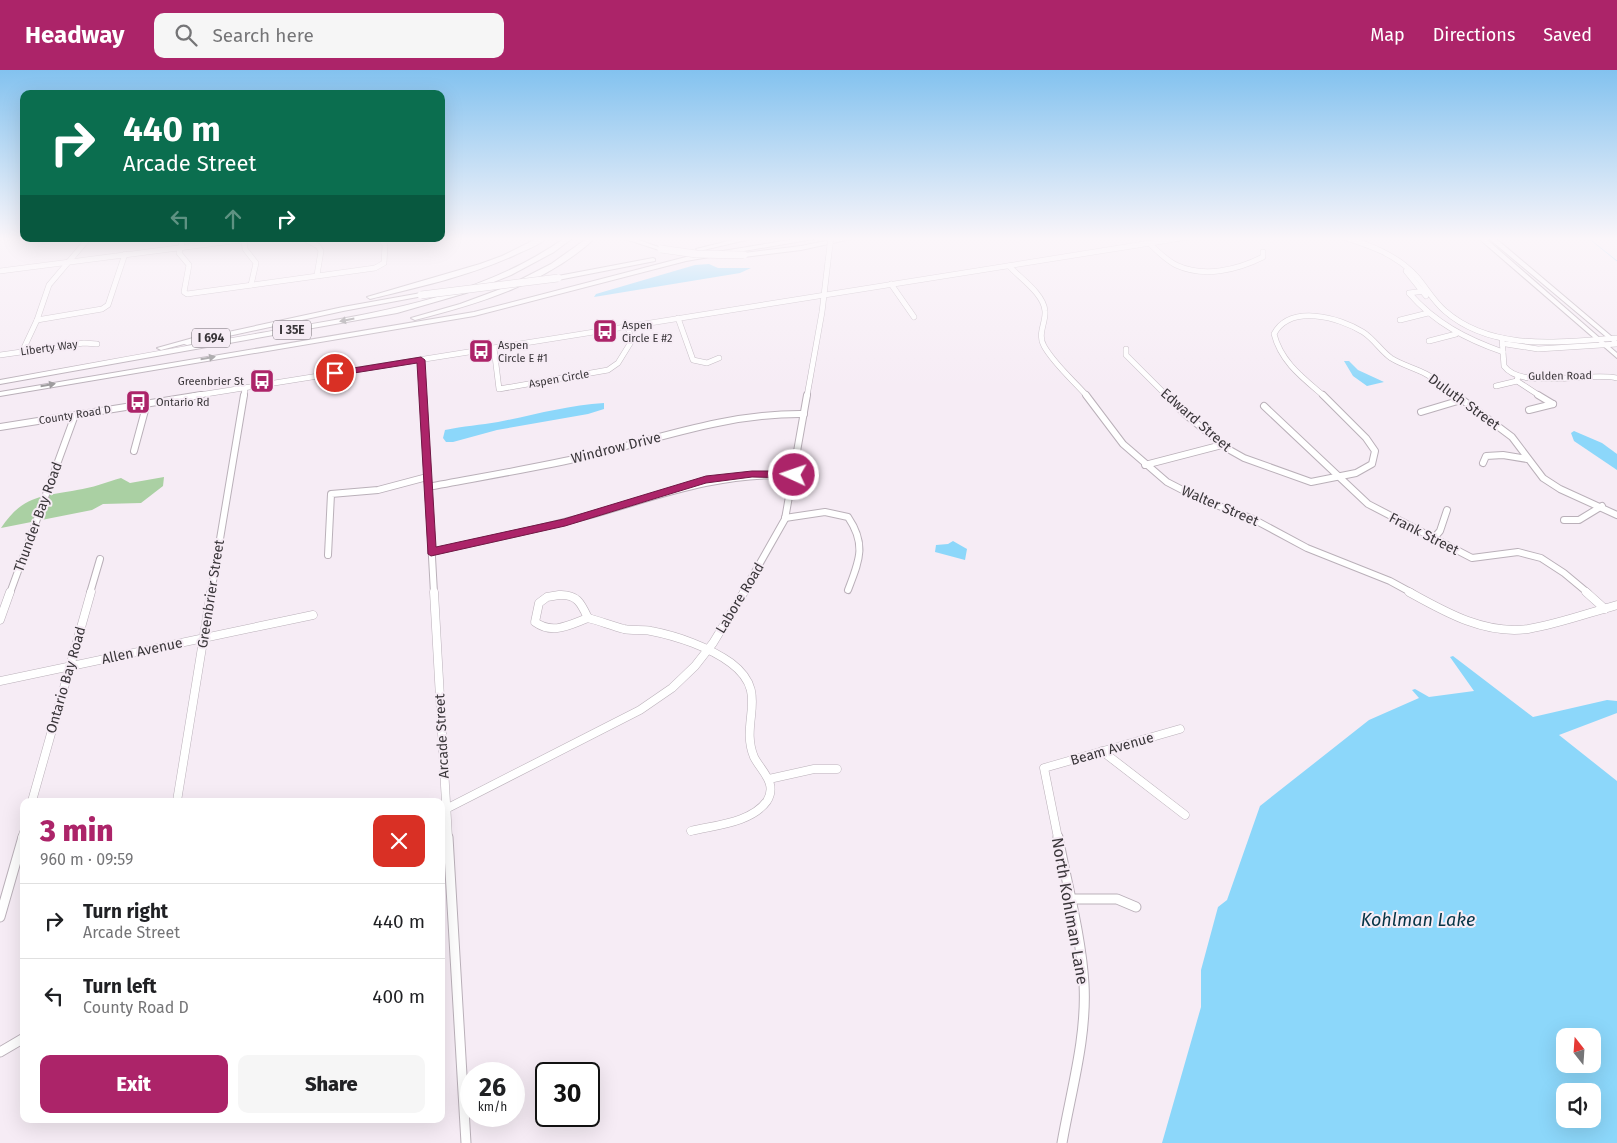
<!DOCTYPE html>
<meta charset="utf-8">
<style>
body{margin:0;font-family:"Fira Sans",sans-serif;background:#f6f6f6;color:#202124;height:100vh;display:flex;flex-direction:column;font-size:19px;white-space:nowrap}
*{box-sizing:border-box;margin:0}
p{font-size:16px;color:#757577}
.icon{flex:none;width:28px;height:28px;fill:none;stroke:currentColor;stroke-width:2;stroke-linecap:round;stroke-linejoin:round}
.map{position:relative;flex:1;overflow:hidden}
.sheet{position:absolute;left:20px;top:728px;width:425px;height:325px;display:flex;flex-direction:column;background:#fff;border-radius:10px;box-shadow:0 5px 20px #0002}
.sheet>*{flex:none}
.banner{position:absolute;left:20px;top:20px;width:425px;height:152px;border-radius:10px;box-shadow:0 5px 20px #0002;background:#0b6e4f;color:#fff;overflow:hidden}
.needle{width:32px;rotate:343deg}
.buttons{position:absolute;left:1556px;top:958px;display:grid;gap:10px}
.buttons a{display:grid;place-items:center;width:45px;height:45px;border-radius:10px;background:#fff;box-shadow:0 5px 20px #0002;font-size:25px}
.speed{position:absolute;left:460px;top:992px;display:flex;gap:10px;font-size:25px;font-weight:700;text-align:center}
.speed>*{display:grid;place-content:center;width:65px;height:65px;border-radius:50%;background:#fff;box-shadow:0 5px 20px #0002;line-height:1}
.speed small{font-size:12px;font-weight:400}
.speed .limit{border:2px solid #111;border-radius:8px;background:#fff;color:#111}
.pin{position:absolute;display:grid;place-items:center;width:42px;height:42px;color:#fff;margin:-21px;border:2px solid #fff;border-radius:50%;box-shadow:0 1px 5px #0007}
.me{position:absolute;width:55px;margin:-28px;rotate:273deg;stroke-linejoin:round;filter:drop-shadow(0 0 4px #0008)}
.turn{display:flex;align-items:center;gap:18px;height:105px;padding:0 20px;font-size:22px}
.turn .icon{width:65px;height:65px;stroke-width:2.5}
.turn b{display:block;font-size:35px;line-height:42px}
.lanes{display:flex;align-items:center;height:48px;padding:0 20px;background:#0003;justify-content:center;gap:25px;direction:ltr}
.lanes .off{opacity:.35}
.round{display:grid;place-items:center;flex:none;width:52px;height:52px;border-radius:10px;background:#f6f6f6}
.summary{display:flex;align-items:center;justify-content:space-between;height:85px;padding:0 20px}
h1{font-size:30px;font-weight:800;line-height:38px;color:#ac2469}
.cta{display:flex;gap:10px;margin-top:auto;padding:10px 20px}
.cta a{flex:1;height:58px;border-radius:10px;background:#ac2469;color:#fff;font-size:20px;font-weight:800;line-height:58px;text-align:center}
.cta a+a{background:#f6f6f6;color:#202124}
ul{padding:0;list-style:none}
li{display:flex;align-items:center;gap:15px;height:75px;padding:0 20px;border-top:1px solid #e0e0e0}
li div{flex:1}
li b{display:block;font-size:19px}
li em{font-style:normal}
header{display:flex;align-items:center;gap:30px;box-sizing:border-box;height:70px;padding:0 25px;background:#ac2469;color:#fff}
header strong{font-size:24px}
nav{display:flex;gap:28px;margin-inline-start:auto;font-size:18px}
.search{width:350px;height:45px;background:#f6f6f6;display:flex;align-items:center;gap:12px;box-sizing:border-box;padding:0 18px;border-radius:10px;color:#757577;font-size:19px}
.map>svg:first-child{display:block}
</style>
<header>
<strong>Headway</strong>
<div class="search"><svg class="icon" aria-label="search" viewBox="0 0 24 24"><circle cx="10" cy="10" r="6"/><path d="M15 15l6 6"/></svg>Search here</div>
<nav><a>Map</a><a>Directions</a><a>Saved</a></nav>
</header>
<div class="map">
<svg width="1617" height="1073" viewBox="0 0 1617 1073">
<rect width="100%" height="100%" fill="#f6ecf5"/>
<path fill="#aad0a3" d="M164,407L163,416L141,433L103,434L92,440L1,458C23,425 41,427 77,420C92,418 107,412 121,408L130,413Z"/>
<g fill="#8cd7fa" fill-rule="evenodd">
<path d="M709,194L718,198H751L740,203L594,227L596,224L695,195Z"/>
<path d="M1344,291H1349L1358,300L1384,312L1367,316L1353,306Z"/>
<path d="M604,333V339L588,344L497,360L453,372H446L443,368L445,360C463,356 481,355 498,352C534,345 568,335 604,333Z"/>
<path d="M1574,361L1602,373L1617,384V400L1574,371L1571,363Z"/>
<path d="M953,471L967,479L965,490L935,482L936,475L948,474Z"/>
<path d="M1453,586L1533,647L1607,630L1617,631V643L1559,665L1617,711V1073H1162L1201,937V900L1218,837L1227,830L1260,736L1369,650L1419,628L1412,620L1415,619L1429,627L1474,621L1450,587ZM1565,966H1592V994H1565ZM1565,1021H1592V1049H1565Z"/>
</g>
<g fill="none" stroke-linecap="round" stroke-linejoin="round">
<path stroke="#8cd7fa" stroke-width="1" d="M1587,167L1617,191"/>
<defs>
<g id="minor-far3">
<path d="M454,167H473"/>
<path d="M1343,167C1370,175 1397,185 1416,206C1426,217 1433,231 1445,241C1492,282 1560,272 1617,268"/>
<path d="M183,169L179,183L189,195L184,222L187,224L375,198L384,193L385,175L381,169"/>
<path d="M244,169L245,179L256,193L251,215"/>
<path d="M305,169L318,176L321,181L317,205"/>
<path d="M1149,173C1157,181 1166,190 1176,195C1204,208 1237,200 1263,187V182"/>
<path d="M1009,196C1020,208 1044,224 1045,241C1046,253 1037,264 1044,276C1054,294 1073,310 1087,326"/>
<path d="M0,201L248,169"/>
<path d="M1406,201L1426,226"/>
<path d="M891,214L914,247"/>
<path d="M1425,221L1409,223C1435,253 1466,269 1503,282"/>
<path d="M678,248L693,290L707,293L719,288"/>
<path d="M37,250L102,239L108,235L125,184"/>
<path d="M1400,250L1428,243"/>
<path d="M1502,268L1504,296C1522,321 1590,301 1617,308"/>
<path d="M1429,271L1456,264"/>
<path d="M1506,274L1538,279L1617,274"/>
<path d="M494,278L499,319L608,300L618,293L631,272L628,256"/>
<path d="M1126,279V285L1167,326"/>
<path d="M22,282L37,250L49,215L88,169"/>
<path d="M0,285L84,273L97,274"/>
<path d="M421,290L423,326"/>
<path d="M1518,306L1517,311L1540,326"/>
<path d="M1496,316L1517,311"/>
<path d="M193,326L1188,167"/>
<path d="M244,326L245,318"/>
<path d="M807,326L822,242L828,191"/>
<path d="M1324,326C1303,308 1281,292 1274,264C1290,234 1339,247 1363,262C1374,269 1381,281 1391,288C1402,295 1415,298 1426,304C1437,310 1447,319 1458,326"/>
</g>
<g id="minor-far2">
<path d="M423,325L434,523"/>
<path d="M1086,325L1123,374L1167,412L1198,428L1253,449L1307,478L1390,511L1412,523"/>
<path d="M1166,325L1186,345L1228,379L1244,388L1311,412L1356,403L1372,394L1375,381L1366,368L1323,325"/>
<path d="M1456,325L1512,367L1543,408L1560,419L1617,445"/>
<path d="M1538,325L1553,334"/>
<path d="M1264,336L1368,434L1472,488L1518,482L1541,488L1564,503L1588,523"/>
<path d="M1529,340L1553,334"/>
<path d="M1421,342L1461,330"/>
<path d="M0,357L201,325"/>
<path d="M134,381L147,333"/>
<path d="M1483,393L1486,386L1503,385L1527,389"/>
<path d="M1145,395L1222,375"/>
<path d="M428,417C481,407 535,398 588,386C660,368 729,343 804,344"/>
<path d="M785,448L825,442L848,447C867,475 859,491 848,520"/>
<path d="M1564,450H1579L1602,436"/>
<path d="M1433,469L1440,461L1447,440"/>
<path d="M431,482C483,471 535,460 587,446C661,425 715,403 794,405"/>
<path d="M328,485L331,424L378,420L427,407"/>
<path d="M10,523L75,345"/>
<path d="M90,523L100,489"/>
<path d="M211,523L244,325"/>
<path d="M743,523L785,449L807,325"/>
</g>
<g id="minor-far1">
<path d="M434,522L448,768"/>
<path d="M1409,522C1445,542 1485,565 1528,559C1558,554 1588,543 1617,535"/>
<path d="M1586,522L1605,539"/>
<path d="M559,525C577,524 581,533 588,548C569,555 553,565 535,552L539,533L547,527Z"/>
<path d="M588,548C600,551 612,556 624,559C633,561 642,559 651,561C677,566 709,577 731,593C771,623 739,651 754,687C761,701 778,713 767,731C751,753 715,755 691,761"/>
<path d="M0,550L10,522"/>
<path d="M0,611L313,545"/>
<path d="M1102,681L1185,745"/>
<path d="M769,709L814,699H837"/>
<path d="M32,731L91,522"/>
<path d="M177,731L211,522"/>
<path d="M444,740L640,640L672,618L695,596L713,573L744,522"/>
<path d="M22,768L24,762"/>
<path d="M1058,768L1044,698L1180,659"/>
</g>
<g id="minor">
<path d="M448,767L466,1073"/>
<path d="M1058,767C1067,815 1081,865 1084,914C1087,967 1071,1021 1062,1073"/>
<path d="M1070,829H1117L1136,837"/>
<path d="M0,847L23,767"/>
<path d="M0,982L24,968"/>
</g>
<g id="major">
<path d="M1477,167H1484L1617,283V288Z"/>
<path d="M1487,167H1494L1617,271V276Z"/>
</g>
<g id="highway">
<path d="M540,167H549C539,175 526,180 515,185C469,206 419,217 370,229L367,227L480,194L502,186Z"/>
<path d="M566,167H574L554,182L511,205L466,223L397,243L0,314V310C87,294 174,278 261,263C367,244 477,231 566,167Z"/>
<path d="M589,167H596C548,213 478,234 415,250L411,248L460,234L506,217L551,194Z"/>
<path d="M619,167H630L664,179L659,180Z"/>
<path d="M745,167H759L699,181L696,179Z"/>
<path d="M808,167H825L686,191L474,246L0,326V322L474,242L686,187Z"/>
<path d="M845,167H860L801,180L744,187L741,185L744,183L801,176Z"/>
<path d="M653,188L655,189V191L558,210L555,208L558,206Z"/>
<path d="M421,223L423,224V226L343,241L187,275L184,274L161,280L157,278L193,268L196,269L343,237Z"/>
</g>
</defs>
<use href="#minor-far3" stroke="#bab0b9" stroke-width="6"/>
<use href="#minor-far2" stroke="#bab0b9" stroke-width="8"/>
<use href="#minor-far1" stroke="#bab0b9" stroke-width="9"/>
<use href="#minor" stroke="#bab0b9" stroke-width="11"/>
<use href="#major" stroke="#bab0b9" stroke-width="2"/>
<use href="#highway" stroke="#bab0b9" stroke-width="2"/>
<use href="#minor-far3" stroke="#fff" stroke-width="5"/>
<use href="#minor-far2" stroke="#fff" stroke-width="6"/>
<use href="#minor-far1" stroke="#fff" stroke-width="8"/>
<use href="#minor" stroke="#fff" stroke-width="9"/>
<use href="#major" fill="#fff" fill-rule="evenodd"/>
<use href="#highway" fill="#fff" fill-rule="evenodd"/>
<defs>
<path id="minor-bridge" d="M828,191L831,167"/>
<g id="highway-bridge">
<path d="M661,179L696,184L744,185"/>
<path d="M421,225L558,208"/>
</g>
</defs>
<use href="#minor-bridge" stroke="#bab0b9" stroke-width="6" stroke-linecap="butt"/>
<use href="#highway-bridge" stroke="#bab0b9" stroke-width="8" stroke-linecap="butt"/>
<use href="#minor-bridge" stroke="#fff" stroke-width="5"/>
<use href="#highway-bridge" stroke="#fff" stroke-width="7"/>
</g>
<defs><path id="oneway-solid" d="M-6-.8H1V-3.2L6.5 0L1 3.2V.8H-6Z" transform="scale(1.25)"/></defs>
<g fill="#9c9a9c">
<use href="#oneway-solid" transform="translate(347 250) rotate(169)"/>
<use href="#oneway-solid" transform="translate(208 288) rotate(-10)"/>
<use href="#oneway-solid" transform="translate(48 315) rotate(-10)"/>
</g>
<linearGradient id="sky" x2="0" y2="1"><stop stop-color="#83c2ef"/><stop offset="0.53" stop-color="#fbf6fa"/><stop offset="1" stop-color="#fbf6fa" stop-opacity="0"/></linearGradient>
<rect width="1617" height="318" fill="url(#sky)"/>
<path fill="#ac2469" stroke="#701744" d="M421,287L425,290L436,477L564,449L706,406L752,401H794L798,405L794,408L752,407L706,413L565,456L431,486L428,484L417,293L335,306L331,303L335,301Z"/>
<defs>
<symbol id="bus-square" viewBox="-11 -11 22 22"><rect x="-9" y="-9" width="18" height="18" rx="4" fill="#ac2469" stroke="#f6ecf5"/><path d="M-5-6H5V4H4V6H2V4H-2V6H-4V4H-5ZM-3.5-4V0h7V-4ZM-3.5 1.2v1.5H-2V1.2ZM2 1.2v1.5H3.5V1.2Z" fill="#fff"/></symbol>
</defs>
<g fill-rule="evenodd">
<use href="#bus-square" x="591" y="247" width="28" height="28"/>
<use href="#bus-square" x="467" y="267" width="28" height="28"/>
<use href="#bus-square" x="248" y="297" width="28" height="28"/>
<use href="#bus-square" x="124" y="318" width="28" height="28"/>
</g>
<g text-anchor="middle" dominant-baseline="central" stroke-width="4" stroke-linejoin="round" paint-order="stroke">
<g font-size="11" fill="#3a363a" stroke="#f6ecf5" text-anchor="start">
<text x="622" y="255">Aspen<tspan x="622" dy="13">Circle E #2</tspan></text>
<text x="498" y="275">Aspen<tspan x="498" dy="13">Circle E #1</tspan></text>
<text x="244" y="311" text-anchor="end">Greenbrier St</text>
<text x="156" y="332">Ontario Rd</text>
</g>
<g font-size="11" fill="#3a363a" stroke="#f6ecf5">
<text transform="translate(49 278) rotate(-8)">Liberty Way</text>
<text transform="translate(1560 306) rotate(-1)">Gulden Road</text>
<text transform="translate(559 309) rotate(-10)">Aspen Circle</text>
<text transform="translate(75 345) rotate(-9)">County Road D</text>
</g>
<g fill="#f6ecf5" stroke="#726d72" stroke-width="1">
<rect x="273" y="250.5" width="38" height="19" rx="4"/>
<rect x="192" y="258.5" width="38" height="19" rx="4"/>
</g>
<g font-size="12" font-weight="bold" fill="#3a363a">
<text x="292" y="260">I 35E</text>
<text x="211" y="268">I 694</text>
</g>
<g font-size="14" fill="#3a363a" stroke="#f6ecf5">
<text transform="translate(1464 332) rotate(36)">Duluth Street</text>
<text transform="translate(1196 350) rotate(41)">Edward Street</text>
<text transform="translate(616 378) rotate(-14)">Windrow Drive</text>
<text transform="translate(1220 436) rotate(23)">Walter Street</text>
<text transform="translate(38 447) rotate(-70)">Thunder Bay Road</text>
<text transform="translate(1424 464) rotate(27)">Frank Street</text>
<text transform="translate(211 524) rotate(-81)">Greenbrier Street</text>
<text transform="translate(740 528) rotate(-59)">Labore Road</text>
<text transform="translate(142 581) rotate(-12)">Allen Avenue</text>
<text transform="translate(66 610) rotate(-74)">Ontario Bay Road</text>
<text transform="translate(442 666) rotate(-93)">Arcade Street</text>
<text transform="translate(1112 679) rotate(-16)">Beam Avenue</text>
</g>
<g font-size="16" fill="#3a363a" stroke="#f6ecf5">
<text transform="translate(1070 841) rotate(80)">North Kohlman Lane</text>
</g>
<g font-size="18" font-style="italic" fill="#053446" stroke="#f6ecf5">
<text x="1418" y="850">Kohlman Lake</text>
</g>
</g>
</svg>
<div class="buttons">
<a><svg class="needle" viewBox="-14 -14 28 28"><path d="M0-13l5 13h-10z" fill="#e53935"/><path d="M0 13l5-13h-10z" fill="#757577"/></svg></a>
<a><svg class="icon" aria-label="sound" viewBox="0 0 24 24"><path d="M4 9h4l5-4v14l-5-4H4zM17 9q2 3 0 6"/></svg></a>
</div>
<div class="speed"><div>26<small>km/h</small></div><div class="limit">30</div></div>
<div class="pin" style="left:335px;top:303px;background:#d93025"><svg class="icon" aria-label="arrive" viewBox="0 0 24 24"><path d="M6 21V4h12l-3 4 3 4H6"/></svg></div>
<svg class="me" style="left:794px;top:405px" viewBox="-20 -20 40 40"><circle r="17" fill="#ac2469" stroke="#fff" stroke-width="3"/><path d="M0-11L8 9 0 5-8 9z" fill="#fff"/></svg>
<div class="banner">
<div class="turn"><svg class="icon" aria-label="right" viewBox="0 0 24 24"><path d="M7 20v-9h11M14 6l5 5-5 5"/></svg><div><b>440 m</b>Arcade Street</div></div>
<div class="lanes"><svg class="icon off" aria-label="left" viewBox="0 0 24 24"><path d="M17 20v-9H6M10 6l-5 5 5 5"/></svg><svg class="icon off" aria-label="ahead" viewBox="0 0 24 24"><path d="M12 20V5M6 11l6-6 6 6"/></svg><svg class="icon" aria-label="right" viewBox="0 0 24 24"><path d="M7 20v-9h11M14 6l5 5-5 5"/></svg></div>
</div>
<section class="sheet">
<div class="summary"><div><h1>3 min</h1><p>960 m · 09:59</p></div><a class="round" style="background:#d93025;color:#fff"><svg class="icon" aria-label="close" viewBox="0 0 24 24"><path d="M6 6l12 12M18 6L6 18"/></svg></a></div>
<ul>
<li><svg class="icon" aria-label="right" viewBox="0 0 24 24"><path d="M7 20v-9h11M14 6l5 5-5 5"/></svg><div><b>Turn right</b><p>Arcade Street</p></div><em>440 m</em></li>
<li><svg class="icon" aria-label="left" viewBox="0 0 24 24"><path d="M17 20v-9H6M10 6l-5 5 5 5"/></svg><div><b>Turn left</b><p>County Road D</p></div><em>400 m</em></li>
</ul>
<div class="cta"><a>Exit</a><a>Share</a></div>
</section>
</div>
